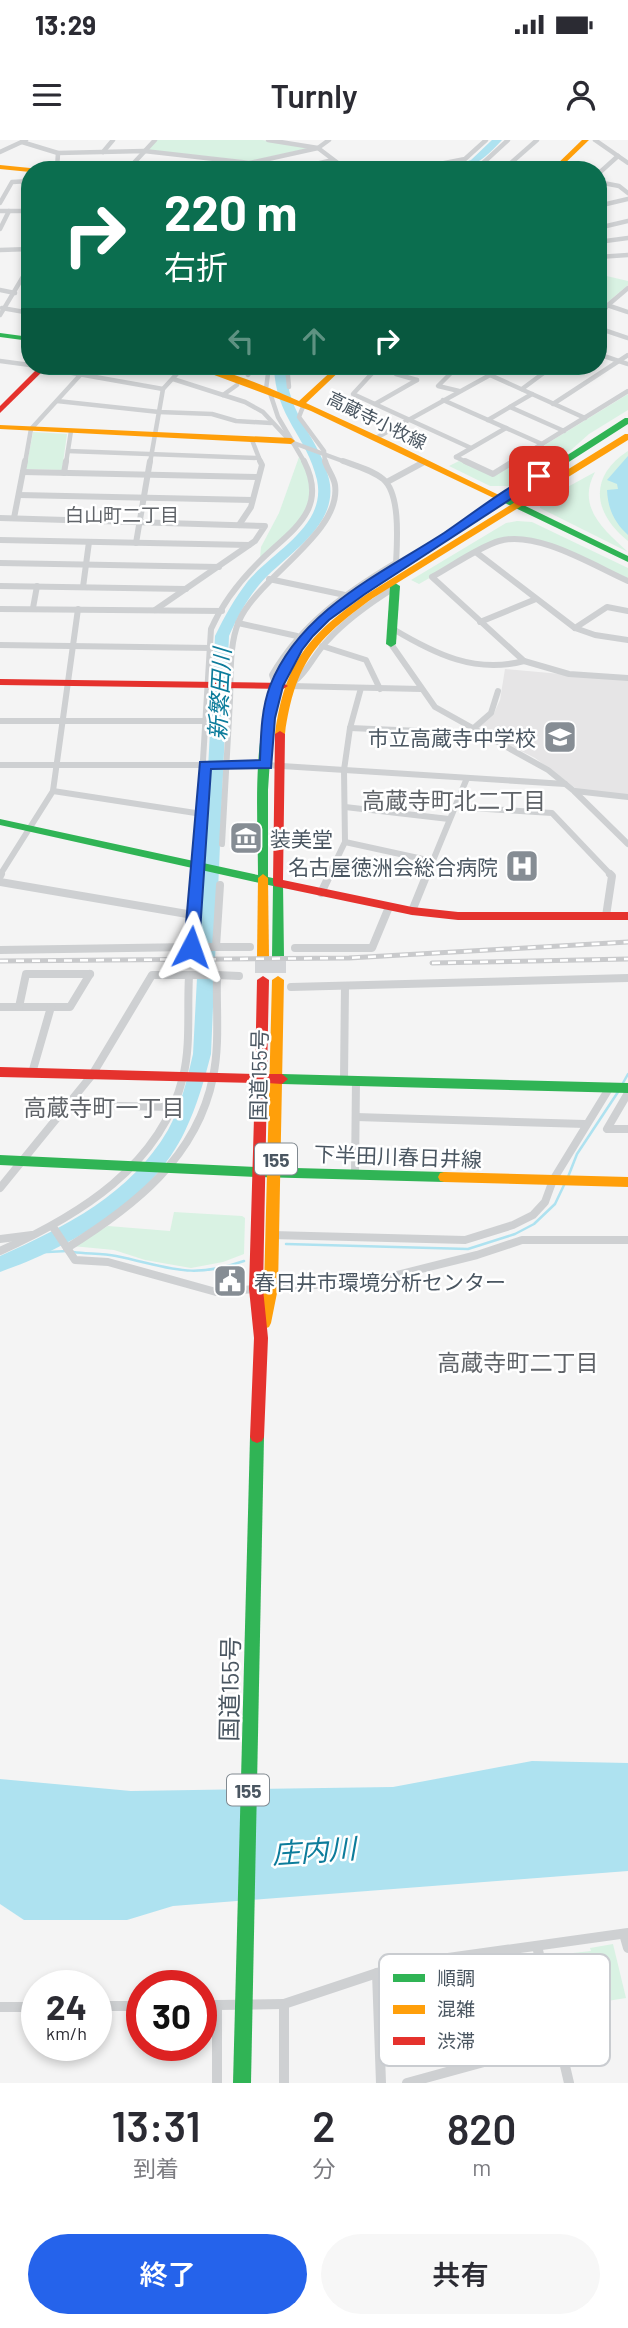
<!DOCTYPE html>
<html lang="ja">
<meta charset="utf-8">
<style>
body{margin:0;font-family:Barlow,"Noto Sans JP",sans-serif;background:#f7f7f7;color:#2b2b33;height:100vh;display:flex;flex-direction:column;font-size:26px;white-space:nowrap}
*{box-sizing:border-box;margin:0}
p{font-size:23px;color:#7c7c81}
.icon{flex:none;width:38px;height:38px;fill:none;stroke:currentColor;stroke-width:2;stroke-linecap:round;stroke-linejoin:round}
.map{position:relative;height:1943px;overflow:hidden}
.side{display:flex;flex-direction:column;background:#fff;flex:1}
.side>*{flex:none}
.top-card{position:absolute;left:21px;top:21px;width:586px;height:214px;border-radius:28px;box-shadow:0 4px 10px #0003;background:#0b6e4f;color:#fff;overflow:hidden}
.speed{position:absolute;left:21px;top:1830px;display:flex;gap:14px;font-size:35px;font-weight:700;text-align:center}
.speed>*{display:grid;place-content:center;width:91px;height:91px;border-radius:50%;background:#fff;box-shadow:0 4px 10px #0003;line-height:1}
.speed small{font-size:18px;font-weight:400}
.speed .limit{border:10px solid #d22;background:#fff;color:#111}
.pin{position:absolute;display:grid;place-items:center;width:60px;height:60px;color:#fff;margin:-30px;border-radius:14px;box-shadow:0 4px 10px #0006}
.me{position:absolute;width:77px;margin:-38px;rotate:4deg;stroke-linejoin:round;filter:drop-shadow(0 0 5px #0008)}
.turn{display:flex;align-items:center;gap:24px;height:147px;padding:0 28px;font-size:32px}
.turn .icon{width:91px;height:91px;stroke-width:2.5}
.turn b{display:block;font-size:49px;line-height:60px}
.lanes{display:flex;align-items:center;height:66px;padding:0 28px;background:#0003;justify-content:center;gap:35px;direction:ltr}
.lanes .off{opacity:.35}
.eta{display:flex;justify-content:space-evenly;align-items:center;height:119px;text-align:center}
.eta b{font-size:42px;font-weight:600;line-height:49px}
.primary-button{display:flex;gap:14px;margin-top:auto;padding:14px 28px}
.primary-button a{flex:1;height:80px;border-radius:42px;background:#2563eb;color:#fff;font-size:28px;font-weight:600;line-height:80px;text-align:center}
.primary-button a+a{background:#f7f7f7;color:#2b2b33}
.status{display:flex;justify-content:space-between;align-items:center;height:49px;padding:0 35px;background:#fff;direction:ltr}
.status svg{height:19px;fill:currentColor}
header{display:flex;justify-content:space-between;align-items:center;height:91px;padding:0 28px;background:#fff;font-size:32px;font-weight:600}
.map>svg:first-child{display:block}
</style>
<div class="status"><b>13:29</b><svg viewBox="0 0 49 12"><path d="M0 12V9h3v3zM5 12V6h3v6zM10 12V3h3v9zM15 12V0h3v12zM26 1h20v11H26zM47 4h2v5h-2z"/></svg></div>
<header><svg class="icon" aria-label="menu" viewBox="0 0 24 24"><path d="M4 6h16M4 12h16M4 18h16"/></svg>Turnly<svg class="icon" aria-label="person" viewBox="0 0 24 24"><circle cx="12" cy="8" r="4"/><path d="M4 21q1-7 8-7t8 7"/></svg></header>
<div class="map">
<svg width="628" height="1943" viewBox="0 0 628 1943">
<rect width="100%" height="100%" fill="#f4f4f4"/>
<path fill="#e6e5e6" d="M505,529L628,540V656L578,650L535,618L475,588L494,573L500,560Z"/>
<g fill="#d9f2e3">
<path d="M157,0H262L309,8L251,21L148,10Z"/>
<path d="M598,134L628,141V145L608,162L599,160Z"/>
<path d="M628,254V270L589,294L571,310L510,346H490L449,326L459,321L494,336Z"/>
<path d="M33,292L67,294L62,330L26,329Z"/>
<path d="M628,311V401C593,373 588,337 628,311Z"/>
<path d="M299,317C306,325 308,331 309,342C314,377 285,397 260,418L261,407L279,373Z"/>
<path d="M595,332C576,367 604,390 628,412L540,368V362Z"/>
<path d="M517,381L532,382L628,428V438L535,400L493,402L419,444L411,440L506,383Z"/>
<path d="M174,1072L242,1076L245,1078L244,1114L223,1122L191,1128L145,1120L114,1110L72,1106L108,1086L170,1091Z"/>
<path d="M613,1804L626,1858L557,1869L546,1816L591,1811L590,1808Z"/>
</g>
<g fill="#aee2f0">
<path d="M628,316V395C614,382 608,369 607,350L618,349L617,344L607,340Z"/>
<path d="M532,1621L628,1623V1731L173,1766L127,1780H24L0,1764V1639L131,1651L393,1647Z"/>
</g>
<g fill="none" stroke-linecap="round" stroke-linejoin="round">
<g stroke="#aee2f0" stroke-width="2.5">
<path d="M623,943L628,934"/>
<path d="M568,1037L577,1014L618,952"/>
<path d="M286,1104L468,1109L515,1094L534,1084L555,1064L565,1043"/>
<path d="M73,1112C87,1114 102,1113 116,1116C170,1127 189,1140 244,1121"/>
<path d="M28,1113L67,1111"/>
</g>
<g fill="#aee2f0" fill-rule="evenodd">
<path d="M492,0H502C483,21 471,30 442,30L471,20Z"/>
<path d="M274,226H286C287,277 319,296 329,339C340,387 285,414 259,445C246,461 237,478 229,496L211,914C204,941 197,966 185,991C152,1061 71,1107 0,1132V1116C65,1087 131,1054 168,990C181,966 187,940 193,914L215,496C224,477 235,458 248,441C273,411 327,386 317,340C307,296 275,277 274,226Z"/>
</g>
<g stroke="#d2d4d7" stroke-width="16" stroke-dasharray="16 8" stroke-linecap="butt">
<path d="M263,817V840"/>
<path d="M278,817V840"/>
</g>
<g stroke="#ced0d2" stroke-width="4.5">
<path d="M268,0L318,8L347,30"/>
<path d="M595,0L628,23"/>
<path d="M22,2L58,13L144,11L250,23L258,30"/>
<path d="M0,12L26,0"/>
<path d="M103,12L113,0"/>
<path d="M250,23L318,8L329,0"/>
<path d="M508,25L528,30"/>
<path d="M131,26L155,0"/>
<path d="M57,29L58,13"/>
<path d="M290,30L333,20"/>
<path d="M409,30L465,19L486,0"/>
<path d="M467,30L483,23L508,0"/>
<path d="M503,30L537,0"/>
<path d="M598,34L618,16"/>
<path d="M598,42L619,46L628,53"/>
<path d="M0,63L12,42L30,41"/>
<path d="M598,66L628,59"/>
<path d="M0,71H30"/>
<path d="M598,88L628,81"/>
<path d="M0,89L9,71"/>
<path d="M598,102L628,98"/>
<path d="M0,110L30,109"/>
<path d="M598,117L628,115"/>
<path d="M0,150L15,153"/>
<path d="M598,162L628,172"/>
<path d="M2,168L30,173"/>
<path d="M0,175L30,125"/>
<path d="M598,178L608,165L628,148"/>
<path d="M598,188L628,198"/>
<path d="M598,214L628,224"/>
<path d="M0,221L30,225"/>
<path d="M33,226L163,249"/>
<path d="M287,226L289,247"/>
<path d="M364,226L376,229L353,254L471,308"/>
<path d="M458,226L438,246L459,251"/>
<path d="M396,234L417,240"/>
<path d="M248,235L254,226"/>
<path d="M490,235L585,278"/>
<path d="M173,239L245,262L263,272L291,302L348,323"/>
<path d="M266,249L269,226"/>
<path d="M522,249L553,226"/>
<path d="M269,250L278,277L305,323"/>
<path d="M223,255L237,245"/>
<path d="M443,260L542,304"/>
<path d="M57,261L159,272L212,274L236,281L271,283"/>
<path d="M304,264L299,277L324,311L325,323"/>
<path d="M375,264L417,240"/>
<path d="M553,264L628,215"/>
<path d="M510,267L564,291"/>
<path d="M488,280L532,254"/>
<path d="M376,298L490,235L499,226"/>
<path d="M252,300L261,323"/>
<path d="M68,311L259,318"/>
<path d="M456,317L468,323"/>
<path d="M456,317L506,288"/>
<path d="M25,323L31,289L82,233"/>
<path d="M66,323L71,291"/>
<path d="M150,323L163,249L184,226"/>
<path d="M511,323L628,251"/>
</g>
<g stroke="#ced0d2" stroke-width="6">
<path d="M343,321C357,326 372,330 383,339C401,354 397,403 396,424"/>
<path d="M465,321L493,334L514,321"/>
<path d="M23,332L258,337"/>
<path d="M64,333L66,321"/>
<path d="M387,342L424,322"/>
<path d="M19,355L252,360"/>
<path d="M0,378L265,386L255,401L155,470"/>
<path d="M14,378L25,321"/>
<path d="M239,385L251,367L262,325L260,321"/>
<path d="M0,400L249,405"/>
<path d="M136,403L150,321"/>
<path d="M477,413L575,488L595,495L628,500"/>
<path d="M0,423L219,427"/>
<path d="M269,439L345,455"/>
<path d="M628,441C594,426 537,390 499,401C479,407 452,426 432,437L524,521L569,534L628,538"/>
<path d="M0,446L186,449"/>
<path d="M83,447L89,402"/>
<path d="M33,468L37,446"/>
<path d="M0,469L222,471"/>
<path d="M480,482L536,459"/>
<path d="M238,483L297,496"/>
<path d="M575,488L607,467L628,471"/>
<path d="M393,489C435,514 475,534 524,521"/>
<path d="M391,504L435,567L548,630L574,651L628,704"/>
<path d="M0,505L211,508"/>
<path d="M322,506L366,520L380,549"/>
<path d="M276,546L272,535C302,483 347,452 397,422"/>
<path d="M288,546C307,535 313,515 328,500C347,479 370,463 394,448"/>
<path d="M291,546L421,549"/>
<path d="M0,581H207"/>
<path d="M350,588L468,593L491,573L498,551"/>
<path d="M0,625H266L565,644"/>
<path d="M53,651L202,674"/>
<path d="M575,651L628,657"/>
<path d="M345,667L449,679"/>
<path d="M456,667L552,673L611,735"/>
<path d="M345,702L432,721"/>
<path d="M222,704C225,656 227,608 230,560C231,535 229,504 239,481C258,437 342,393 335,345C334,337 327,329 325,321"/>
<path d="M0,735L53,651L78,469"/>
<path d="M196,735L211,489C222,464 239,442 258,423C289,391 330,372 304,321"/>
<path d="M329,735L345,702L344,630L350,588L361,548"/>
<path d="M427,735L467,638"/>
</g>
<g stroke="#ced0d2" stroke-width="8">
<path d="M0,736L1,734"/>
<path d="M0,742L193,775"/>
<path d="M220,745L216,807H250"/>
<path d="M321,753L330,734"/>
<path d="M412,771L427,734"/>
<path d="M606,776L612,736L610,734"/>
<path d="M191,807H216"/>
<path d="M295,808H372L389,767"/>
<path d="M0,810L191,807L196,734"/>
<path d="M291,847L628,838"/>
<path d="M0,867H70L90,834"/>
<path d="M19,867L26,834H90"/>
<path d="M32,933L51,867"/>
<path d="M344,940L345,846"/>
<path d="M628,953L607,989H628"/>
<path d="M69,965L173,967"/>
<path d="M356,977L585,984"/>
<path d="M355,1034L356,940"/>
<path d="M0,1048L92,935L152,835H217"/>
<path d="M53,1087L75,1120L108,1122L216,1152L255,1149"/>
<path d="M272,1095L465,1100L513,1085L533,1075L545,1062L553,1040L610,947"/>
<path d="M0,1099L32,1095"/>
<path d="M67,1108C133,1067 197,1018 213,937C220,904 216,869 217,835L239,836"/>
<path d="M0,1111C78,1076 161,1026 183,937C191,905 187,869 189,836"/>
<path d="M272,1148L373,1141L477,1115L522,1100H628"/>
</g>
<g stroke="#ced0d2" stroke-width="10">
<path d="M624,1794L628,1808"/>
<path d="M537,1806L569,1943"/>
<path d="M377,1833L381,1943"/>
<path d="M217,1865L284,1864"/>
<path d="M96,1866H142"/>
<path d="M201,1866L217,1865V1943"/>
<path d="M0,1867H37"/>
<path d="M284,1943V1864L377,1833L441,1819L628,1793"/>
<path d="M407,1943L560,1901"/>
</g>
<g fill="#30b455" fill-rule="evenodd">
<path d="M0,193L30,197V201L0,197Z"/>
<path d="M625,278H628V284L511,359L628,416V422L505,363L347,466L322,486L301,509L288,534L278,561L272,590L268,650V737L282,740L283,743L284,817L282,820L278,821L272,817L273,746L0,685V679L258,735C258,658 247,561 300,498C316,478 337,464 358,450Z"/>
<path d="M395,443L400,446L396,504L391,507L386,504L390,446Z"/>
<path d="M282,934L628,943V953L282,944L276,939Z"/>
<path d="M0,1015L258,1027L444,1032L448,1033L450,1037L448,1041L444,1042L258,1037L0,1025Z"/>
<path d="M257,1291L262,1293L264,1297L251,1943H233L250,1297L252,1293Z"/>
</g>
<g fill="#ff9f0a" fill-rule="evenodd">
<path d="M582,0H589L558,30H551Z"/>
<path d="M115,23L168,30L115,27L42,30Z"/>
<path d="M0,25L30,28L33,30H30V32L0,29Z"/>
<path d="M190,226C219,225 271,249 299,261L337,226H345L306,263L393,303L509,360L502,362L311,271Z"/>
<path d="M0,285L291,298L295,301L291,304L0,289Z"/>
<path d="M625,294H628V300L373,458C316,499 295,523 285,594L284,596H276L275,594C285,522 308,495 367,454Z"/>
<path d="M263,734L268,738L269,817L263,821L257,817L258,738Z"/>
<path d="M278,836L284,840L278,1148L271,1183L269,1187L264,1189L259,1187L257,1183L264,1148L272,840Z"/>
<path d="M444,1032L628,1037V1047L444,1042L440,1041L438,1037L440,1033Z"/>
</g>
<g fill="#e5322d" fill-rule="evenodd">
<path d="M40,226H48L0,273V266Z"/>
<path d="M0,539L283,543L288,546L283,549L0,545Z"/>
<path d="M280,591L285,594L283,740L412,767L458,772H628V780H458L412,775L274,746L273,743L275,594Z"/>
<path d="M263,836L269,840L267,934H282L288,939L282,944L267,943L263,1149L268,1198L264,1297L262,1301L257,1303L252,1301L250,1297L254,1198L249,1149L255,943L0,937V927L255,934L257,840Z"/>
</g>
<defs>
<g id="rail">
<path d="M0,821L349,818L628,802"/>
<path d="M432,823L628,819"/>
</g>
</defs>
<use href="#rail" stroke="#c9cacc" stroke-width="5"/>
<use href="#rail" stroke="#fff" stroke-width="2.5" stroke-dasharray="8" stroke-linecap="butt"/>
</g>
<path fill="#2563eb" stroke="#184099" stroke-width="2" d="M539,332L543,333V338L365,454L329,480L313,496L302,510L283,546L275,578L271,628L211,629L199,807L196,811H186L184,807L200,622L260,620C261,596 261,570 270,546C299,471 380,434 444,393C468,377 514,341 539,332Z"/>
<defs>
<symbol id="school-square" viewBox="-11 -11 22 22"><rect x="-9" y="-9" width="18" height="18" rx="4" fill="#868d94" stroke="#fff"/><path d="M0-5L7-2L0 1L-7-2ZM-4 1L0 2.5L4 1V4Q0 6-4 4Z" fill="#fff"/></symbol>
<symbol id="museum-square" viewBox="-11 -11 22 22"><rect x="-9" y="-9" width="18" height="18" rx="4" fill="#868d94" stroke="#fff"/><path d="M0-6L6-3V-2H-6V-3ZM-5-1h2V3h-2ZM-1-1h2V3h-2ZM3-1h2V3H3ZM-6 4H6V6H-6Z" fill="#fff"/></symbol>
<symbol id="hospital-square" viewBox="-11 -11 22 22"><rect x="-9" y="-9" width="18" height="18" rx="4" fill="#868d94" stroke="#fff"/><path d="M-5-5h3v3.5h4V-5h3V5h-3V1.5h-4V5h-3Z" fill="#fff"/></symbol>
<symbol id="civic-square" viewBox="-11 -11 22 22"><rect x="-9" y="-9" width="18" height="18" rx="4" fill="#868d94" stroke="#fff"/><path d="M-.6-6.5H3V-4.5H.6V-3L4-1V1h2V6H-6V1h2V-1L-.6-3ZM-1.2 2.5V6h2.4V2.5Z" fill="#fff"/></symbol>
</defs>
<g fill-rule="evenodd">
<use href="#school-square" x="541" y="578" width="38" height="38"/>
<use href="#museum-square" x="227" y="679" width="38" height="38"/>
<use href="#hospital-square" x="503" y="707" width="38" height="38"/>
<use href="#civic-square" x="211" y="1122" width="38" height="38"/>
</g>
<g text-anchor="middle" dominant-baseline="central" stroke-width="5" stroke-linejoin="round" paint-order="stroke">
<g font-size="18" fill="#4a5661" stroke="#fff">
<text transform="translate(377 280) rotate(26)">高蔵寺小牧線</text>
</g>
<g font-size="19" fill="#5f6368" stroke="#fff">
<text x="122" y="374">白山町二丁目</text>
</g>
<g fill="#fff" stroke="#808990" stroke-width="2">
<rect x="255" y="1003.5" width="42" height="31" rx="5"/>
<rect x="227" y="1634.5" width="42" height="31" rx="5"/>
</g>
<g font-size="19" font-weight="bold" fill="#4a5661">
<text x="276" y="1019">155</text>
<text x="248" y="1650">155</text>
</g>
<g font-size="21" fill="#4a5661" stroke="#fff" text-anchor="end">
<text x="536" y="597">市立高蔵寺中学校</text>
<text x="270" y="698" text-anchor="start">装美堂</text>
<text x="498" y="726">名古屋徳洲会総合病院</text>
<text x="254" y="1141" text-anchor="start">春日井市環境分析センター</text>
</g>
<g font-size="21" fill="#4a5661" stroke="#fff">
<text transform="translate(258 935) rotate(-89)">国道155号</text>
<text transform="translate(398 1016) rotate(2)">下半田川春日井線</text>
</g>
<g font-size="23" font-style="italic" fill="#0c7c9b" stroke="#fff">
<text transform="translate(219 554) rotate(-87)">新繁田川</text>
</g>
<g font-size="23" fill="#5f6368" stroke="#fff">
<text x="454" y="660">高蔵寺町北二丁目</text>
<text x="104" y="967">高蔵寺町一丁目</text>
<text x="518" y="1222">高蔵寺町二丁目</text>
</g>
<g font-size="24" fill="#4a5661" stroke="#fff">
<text transform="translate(229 1549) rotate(-89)">国道155号</text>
</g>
<g font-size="28" font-style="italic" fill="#0c7c9b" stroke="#fff">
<text transform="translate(314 1710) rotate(-4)">庄内川</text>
</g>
</g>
<rect x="379" y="1814" width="231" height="112" rx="10" fill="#fff" stroke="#c9ccd0" stroke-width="2"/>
<rect x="393" y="1834" width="32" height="8" fill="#30b455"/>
<rect x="393" y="1865" width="32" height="9" fill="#ff9f0a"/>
<rect x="393" y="1897" width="32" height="8" fill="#e5322d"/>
<g font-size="19" fill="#4a5661">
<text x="437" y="1845">順調</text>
<text x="437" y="1876">混雑</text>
<text x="437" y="1908">渋滞</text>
</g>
</svg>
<div class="speed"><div>24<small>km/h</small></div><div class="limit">30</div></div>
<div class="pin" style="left:539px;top:336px;background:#d93025"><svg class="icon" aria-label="arrive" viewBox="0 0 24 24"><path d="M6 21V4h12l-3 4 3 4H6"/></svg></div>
<svg class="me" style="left:191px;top:807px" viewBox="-20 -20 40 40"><path d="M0-17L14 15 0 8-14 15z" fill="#2563eb" stroke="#fff" stroke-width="4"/></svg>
<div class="top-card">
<div class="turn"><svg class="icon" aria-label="right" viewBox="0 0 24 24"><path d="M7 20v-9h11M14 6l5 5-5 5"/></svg><div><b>220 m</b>右折</div></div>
<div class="lanes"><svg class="icon off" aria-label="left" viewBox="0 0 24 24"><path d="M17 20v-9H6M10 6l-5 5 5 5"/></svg><svg class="icon off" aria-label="ahead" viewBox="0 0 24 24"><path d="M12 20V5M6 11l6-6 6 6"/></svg><svg class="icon" aria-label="right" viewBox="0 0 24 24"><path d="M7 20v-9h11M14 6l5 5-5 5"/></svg></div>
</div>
</div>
<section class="side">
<div class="eta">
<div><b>13:31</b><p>到着</p></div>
<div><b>2</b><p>分</p></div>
<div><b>820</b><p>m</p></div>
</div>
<div class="primary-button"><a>終了</a><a>共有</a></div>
</section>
